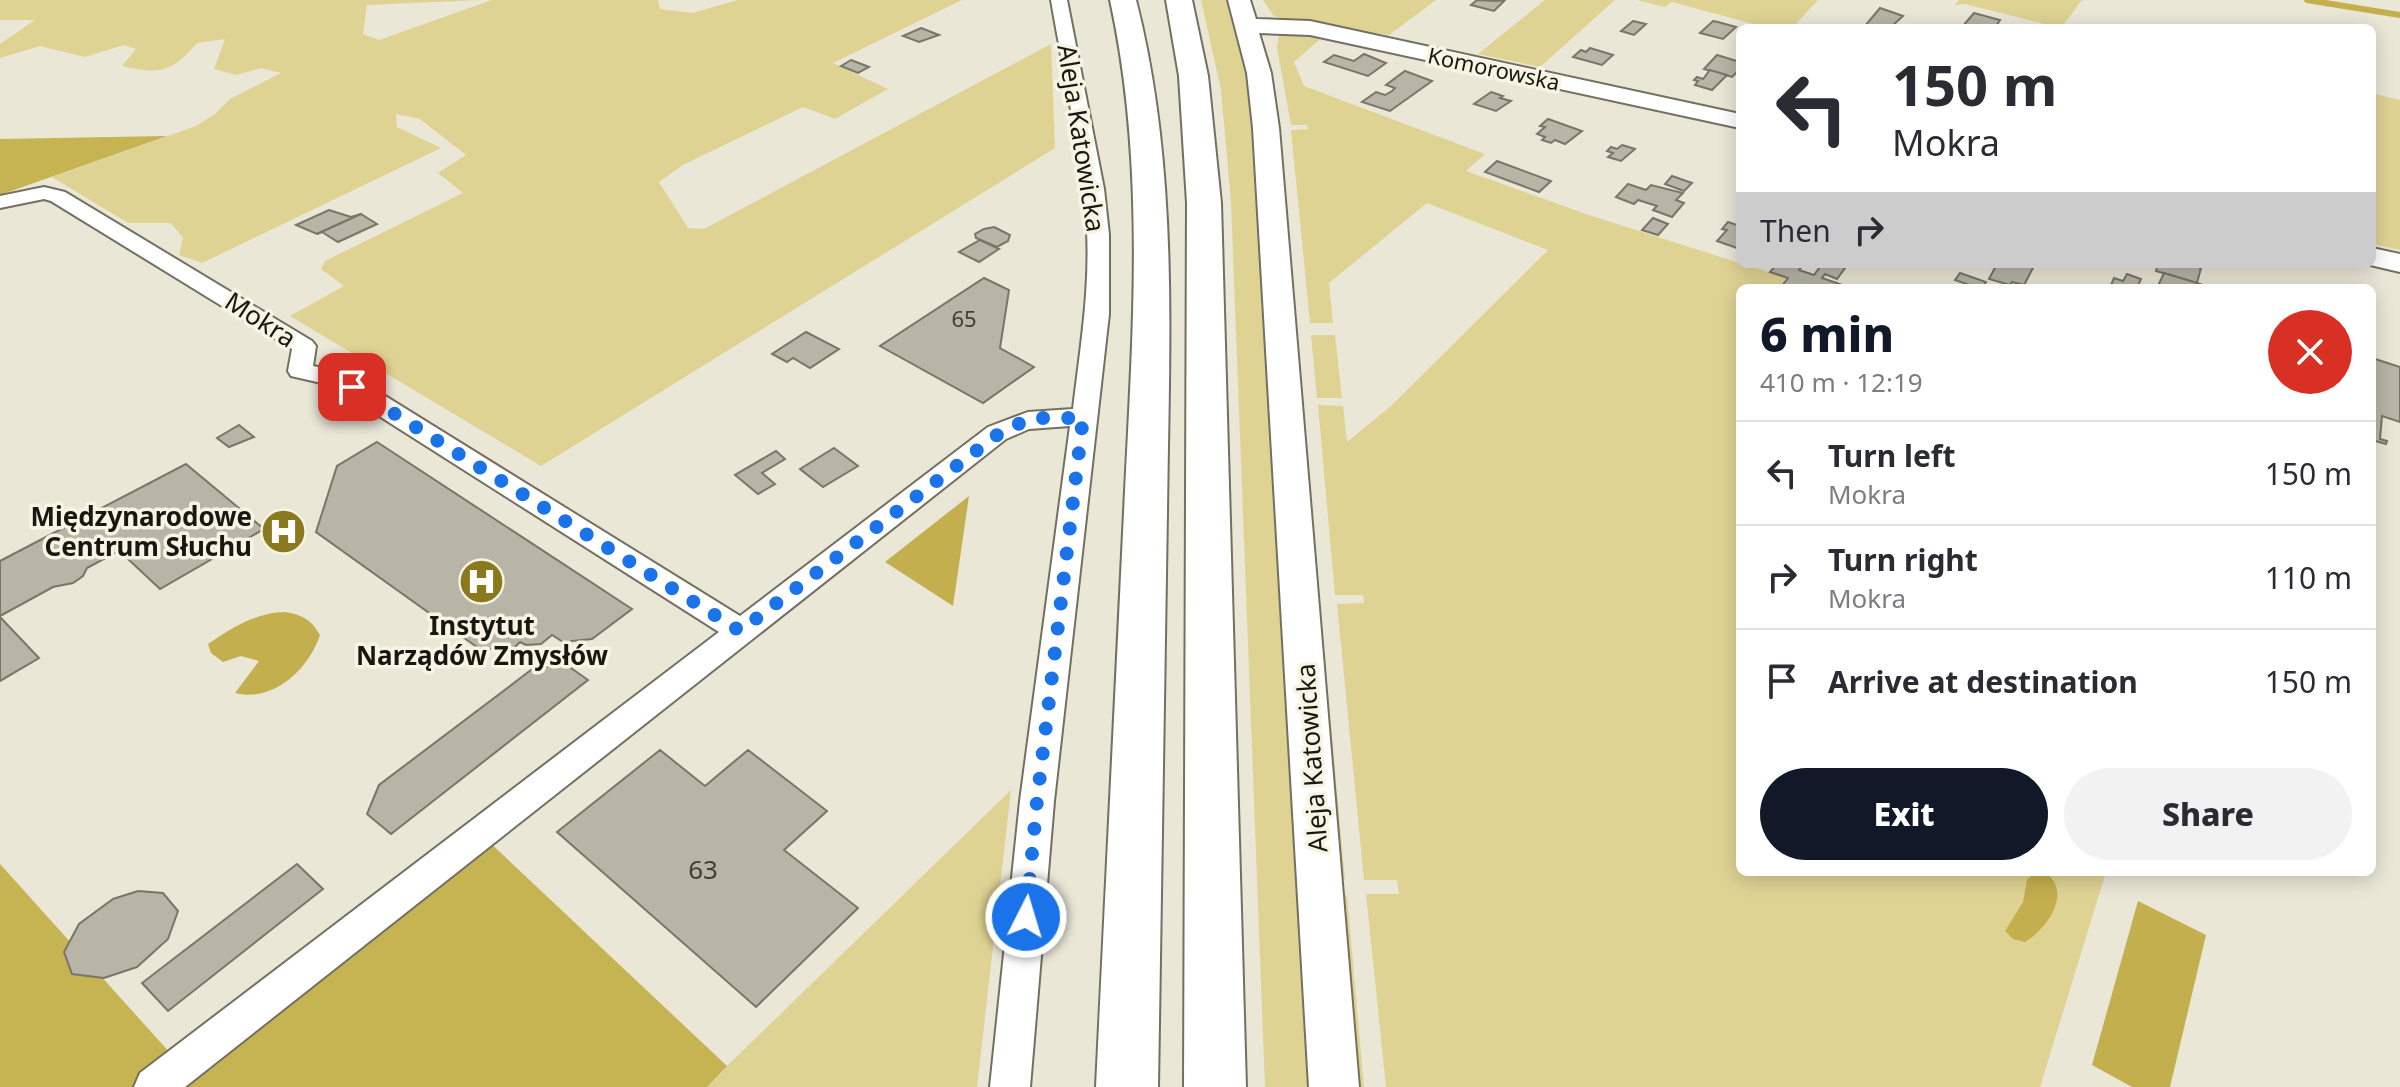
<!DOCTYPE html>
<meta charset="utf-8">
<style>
body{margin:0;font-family:"Noto Sans",sans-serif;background:#f2f2f3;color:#2b2b33;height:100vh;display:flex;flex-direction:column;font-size:30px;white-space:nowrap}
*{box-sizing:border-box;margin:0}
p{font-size:26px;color:#7c7c81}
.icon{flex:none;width:44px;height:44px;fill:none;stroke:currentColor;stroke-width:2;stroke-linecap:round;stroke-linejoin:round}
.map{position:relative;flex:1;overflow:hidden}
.panel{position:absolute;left:1736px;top:284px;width:640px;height:592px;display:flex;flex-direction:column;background:#fff;border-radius:12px;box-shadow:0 4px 20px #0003}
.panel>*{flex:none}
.banner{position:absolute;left:1736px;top:24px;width:640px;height:244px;border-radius:12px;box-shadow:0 4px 20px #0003;background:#fff;color:#2b2b33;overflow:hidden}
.pin{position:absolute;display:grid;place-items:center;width:68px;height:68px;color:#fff;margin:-34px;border-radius:16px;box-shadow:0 4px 12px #0006}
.me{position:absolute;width:88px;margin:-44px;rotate:5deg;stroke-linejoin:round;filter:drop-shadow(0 0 6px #0008)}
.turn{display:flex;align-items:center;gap:28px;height:168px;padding:0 24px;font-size:36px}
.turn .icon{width:104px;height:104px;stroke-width:2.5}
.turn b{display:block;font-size:56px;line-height:68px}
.then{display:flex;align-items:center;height:76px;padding:0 24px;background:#0003;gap:16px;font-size:30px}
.round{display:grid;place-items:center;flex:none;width:84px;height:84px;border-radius:42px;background:#f2f2f3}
.overview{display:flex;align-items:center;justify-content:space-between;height:136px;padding:0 24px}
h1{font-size:48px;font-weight:800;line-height:60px;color:#111827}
.action{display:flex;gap:16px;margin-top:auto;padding:16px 24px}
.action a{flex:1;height:92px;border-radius:48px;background:#111827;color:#fff;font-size:32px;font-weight:800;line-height:92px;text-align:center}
.action a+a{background:#f2f2f3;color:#2b2b33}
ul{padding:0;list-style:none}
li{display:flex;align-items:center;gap:24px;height:104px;padding:0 24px;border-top:2px solid #e1e1e2}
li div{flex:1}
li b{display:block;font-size:30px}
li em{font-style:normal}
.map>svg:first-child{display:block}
</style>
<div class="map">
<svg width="2400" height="1087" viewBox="0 0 2400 1087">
<rect width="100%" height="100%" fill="#eae7d7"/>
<g fill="#dfd394">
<path d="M0,0H481L367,5L363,34L379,40L492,0H658L660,9L692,13L738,0H962L833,63L888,89L835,119L803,107L683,165L659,182L688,228L704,229L1051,44L1055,148L541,466L290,316L344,286L321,269L325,261L463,193L438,173L466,155L420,119L396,114L397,127L441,148L202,263L179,255L183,238L171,223H128L52,177L196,126L215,114L230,99L281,73L261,68L236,75L214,69L225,39L197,43C172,72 160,75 122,66L136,49L124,45L85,57L40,46L0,58V44L35,20H0Z"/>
<path d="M1201,0H1230L1237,18L1253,101L1315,1087H1265L1231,202L1221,90Z"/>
<path d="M1263,0H1436L1389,35L1280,18L1273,15Z"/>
<path d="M1545,0H1615L1540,67L1478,54Z"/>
<path d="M1637,0H1818L1792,28H1768L1672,2L1665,7Z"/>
<path d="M1959,0H2082L2061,28L1965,4L1955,5Z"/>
<path d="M1284,32L1325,35L1294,62L1304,86L1485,154L1466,171L1586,214L1786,278L1779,288L1767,285L1764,288H1740V872H2106L2040,1087H1386L1366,894H1399L1397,880H1364L1337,604L1364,603L1363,595H1335L1318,405L1343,406L1347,442L1391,406L1548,250L1427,203L1329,283L1333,323H1310L1291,130L1308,129L1307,125H1291L1277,48L1279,35Z"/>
<path d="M2375,94L2400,100V250L2372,244V105Z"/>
<path d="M1311,335H1335L1342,398H1317Z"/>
<path d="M1320,605L1345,880L1341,878L1317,606Z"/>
<path d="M1011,790L977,1087H707L727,1066Z"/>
<path d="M1347,895L1364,1087H1353L1340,900Z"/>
</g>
<g fill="#c6b352">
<path d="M167,136L0,195V139Z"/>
<path d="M486,839L727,1066L707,1087H0V864L189,1074Z"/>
</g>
<g fill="#c3af4e">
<path d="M969,496L953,606L885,562Z"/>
<path d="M285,612C302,615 311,619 320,635C309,669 273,703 235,693L259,661L241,656L223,662L211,653L208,644C233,627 255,613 285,612Z"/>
<path d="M2044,872C2074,891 2047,929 2025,942L2013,939L2005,931L2023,902L2027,880L2034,873Z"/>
<path d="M2138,901L2206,935L2170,1087H2132L2092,1065Z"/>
</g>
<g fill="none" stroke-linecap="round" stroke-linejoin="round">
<path stroke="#c3af4e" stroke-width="6" d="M2307,0L2400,15"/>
</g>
<g fill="#b8b5a6" stroke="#797668" stroke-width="2">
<path d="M1477,0L1496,1L1505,0L1494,11L1471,5Z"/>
<path d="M1880,8L1903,16L1890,28L1864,27Z"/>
<path d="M1974,13L2000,20L1995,28L1963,26Z"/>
<path d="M1633,21L1646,24L1634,35L1621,31Z"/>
<path d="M1713,21L1718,22L1736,27L1723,39L1700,33Z"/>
<path d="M921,28L939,35L919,42L903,36Z"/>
<path d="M1590,48L1613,55L1602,65L1573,57L1581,50L1586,52Z"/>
<path d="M1364,54L1386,63L1368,76L1324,62L1334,55L1354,61Z"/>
<path d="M1717,55L1740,62V69L1732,77L1704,69Z"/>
<path d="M851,60L869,67L858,73L841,66Z"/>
<path d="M1710,70L1727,75L1712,90L1695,85L1698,81L1694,80L1697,77L1703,79Z"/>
<path d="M1405,71L1432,81L1390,111L1362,102L1376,92L1385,95L1392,91L1395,88L1386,85Z"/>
<path d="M1491,92L1503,96L1500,98L1511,101L1496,111L1474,104Z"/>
<path d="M1548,119L1582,131L1565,144L1555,140L1551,143L1542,140L1545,137L1537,134L1545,127L1540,126Z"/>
<path d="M1622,145L1635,149L1621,161L1608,157L1613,153L1607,151L1611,147L1617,149Z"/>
<path d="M1497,161L1551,181L1539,192L1485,172Z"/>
<path d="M1672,176L1692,183L1684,191L1665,184Z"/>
<path d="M1628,184L1646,190L1651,185L1683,193L1676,200L1684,203L1672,217L1653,210L1657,206L1638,200L1634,204L1616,197Z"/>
<path d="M329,210L351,217L361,214L317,234L296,225Z"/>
<path d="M361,214L377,224L338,242L322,232L317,234Z"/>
<path d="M1653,218L1668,224L1658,235L1642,230Z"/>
<path d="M1728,222L1740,226V249L1717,241L1727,230L1722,229Z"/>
<path d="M994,227L1010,235L1008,241L997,247L976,238L975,234L984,229Z"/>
<path d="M980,240L999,249L979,262L959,252Z"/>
<path d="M1777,264H1804L1799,270L1814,275L1822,264H1848L1837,279L1825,274L1822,278L1851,288H1780L1788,278L1770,272Z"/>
<path d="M1997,264H2035L2024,285L2012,282L2010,285L1989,279Z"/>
<path d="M2158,264H2187L2201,268L2197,283L2156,271Z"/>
<path d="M1960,273L1986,282L1982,288H1978L1955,280Z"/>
<path d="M2164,273L2197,283L2211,288H2157Z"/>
<path d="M2127,274L2141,279L2137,288L2111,285L2114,278L2123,281Z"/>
<path d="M984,278L1009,290L1000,348L1034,367L983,403L880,346Z"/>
<path d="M806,332L839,349L810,368L793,358L787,362L772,354Z"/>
<path d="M2372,358L2400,367V422L2382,416L2380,439L2387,441L2386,444L2372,440Z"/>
<path d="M239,425L254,437L229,447L217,438Z"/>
<path d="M377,442L632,609L592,639L563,642L552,635L541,644L526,645L520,642L515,647L481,650L316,532L337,466Z"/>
<path d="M834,448L858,466L823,487L800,469Z"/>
<path d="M776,451L785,459L762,473L775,484L758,494L735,475Z"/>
<path d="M186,464L264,529L160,589L128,559L146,549L137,541L87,568L83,576L73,583L53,587L0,616V561Z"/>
<path d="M0,617L39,658L0,681Z"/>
<path d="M564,663L588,680L391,834L367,814L379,785L531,670Z"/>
<path d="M660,750L705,786L748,750L827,811L784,850L858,908L756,1007L557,832Z"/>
<path d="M297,864L323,889L168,1011L142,983Z"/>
<path d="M138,891L163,893L178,911L168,939L137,967L104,978L72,974L64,952L79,924L113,899Z"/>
</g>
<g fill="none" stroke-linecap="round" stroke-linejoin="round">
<defs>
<path id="minor" d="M1051,0H1067L1104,189L1109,235V314L1054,801L1030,1087H990L1020,801L1070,426L1029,429L1006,439L185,1087H134L140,1073L719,632L343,393L326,384L291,376L288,371L292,349L51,201L44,199L0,208V196L44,187L65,192L312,341L316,346L313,366L342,372L361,381L740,616L988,427L1028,412L1073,409C1080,350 1090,291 1087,231C1082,154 1064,76 1051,0Z"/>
<g id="tertiary">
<path d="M1228,0H1250L1256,19L1310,21L1740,114V128L1310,35L1259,33L1271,73L1279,128L1359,1087H1309L1253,128L1247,73Z"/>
<path d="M2372,248L2400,254V272L2366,264H2372Z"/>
</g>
<g id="motorway">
<path d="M1110,0H1136C1179,168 1169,340 1167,512C1164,704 1161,895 1158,1087H1096C1105,895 1115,704 1124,512C1132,341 1147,169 1110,0Z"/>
<path d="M1166,0H1192L1208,76L1221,203L1246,1087H1184L1187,203L1179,76Z"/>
</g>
</defs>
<use href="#minor" stroke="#737062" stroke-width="4"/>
<use href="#tertiary" stroke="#737062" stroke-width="4"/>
<use href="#motorway" stroke="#737062" stroke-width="4"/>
<use href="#minor" fill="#fff" fill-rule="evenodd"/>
<use href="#tertiary" fill="#fff" fill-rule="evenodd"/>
<use href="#motorway" fill="#fff" fill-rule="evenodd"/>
</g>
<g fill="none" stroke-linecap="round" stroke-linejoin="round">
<path stroke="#1a73e8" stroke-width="14" stroke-dasharray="0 25.2" d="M352,387L740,631L1005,429L1034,418H1083L1037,801L1026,917"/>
</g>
<defs>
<symbol id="hospital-disc" viewBox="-11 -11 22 22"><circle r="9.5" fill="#8a791e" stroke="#f7f4e4"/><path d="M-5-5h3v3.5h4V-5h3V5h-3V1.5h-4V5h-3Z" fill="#fff"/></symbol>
</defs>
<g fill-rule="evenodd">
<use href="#hospital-disc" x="258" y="506" width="51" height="51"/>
<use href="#hospital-disc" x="456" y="556" width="51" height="51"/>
</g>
<g text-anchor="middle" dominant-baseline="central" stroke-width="7" stroke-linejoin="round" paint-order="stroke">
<g font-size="22" fill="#181711" stroke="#f7f4e4">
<text transform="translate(1494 68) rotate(12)">Komorowska</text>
</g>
<g font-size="22" fill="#403e36">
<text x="964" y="318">65</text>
</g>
<g font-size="26" fill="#181711" stroke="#f7f4e4">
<text transform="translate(1082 138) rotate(81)">Aleja Katowicka</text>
<text transform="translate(261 319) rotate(33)">Mokra</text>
<text transform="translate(1311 758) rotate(-94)">Aleja Katowicka</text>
</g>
<g font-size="26" font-weight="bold" fill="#181711" stroke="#f7f4e4" text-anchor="end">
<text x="252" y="516">Międzynarodowe<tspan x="252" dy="30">Centrum Słuchu</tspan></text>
<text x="482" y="625" text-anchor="middle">Instytut<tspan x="482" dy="30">Narządów Zmysłów</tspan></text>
</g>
<g font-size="26" fill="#403e36">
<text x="703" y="869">63</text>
</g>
</g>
</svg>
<div class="pin" style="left:352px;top:387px;background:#d93025"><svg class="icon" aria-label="arrive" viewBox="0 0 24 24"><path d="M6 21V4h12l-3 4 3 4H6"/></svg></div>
<svg class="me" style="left:1026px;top:917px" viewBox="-20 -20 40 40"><circle r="17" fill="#1a73e8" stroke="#fff" stroke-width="3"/><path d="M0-11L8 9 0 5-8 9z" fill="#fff"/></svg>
<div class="banner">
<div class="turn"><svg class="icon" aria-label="left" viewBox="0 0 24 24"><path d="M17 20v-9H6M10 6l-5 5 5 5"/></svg><div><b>150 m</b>Mokra</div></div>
<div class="then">Then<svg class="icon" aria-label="right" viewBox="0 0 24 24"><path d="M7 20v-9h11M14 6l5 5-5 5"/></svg></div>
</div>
<section class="panel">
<div class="overview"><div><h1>6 min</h1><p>410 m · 12:19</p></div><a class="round" style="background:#d93025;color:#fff"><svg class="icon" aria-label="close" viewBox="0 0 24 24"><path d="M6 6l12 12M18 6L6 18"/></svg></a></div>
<ul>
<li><svg class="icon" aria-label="left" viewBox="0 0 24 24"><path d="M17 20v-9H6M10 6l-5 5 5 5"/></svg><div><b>Turn left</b><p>Mokra</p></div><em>150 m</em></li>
<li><svg class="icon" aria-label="right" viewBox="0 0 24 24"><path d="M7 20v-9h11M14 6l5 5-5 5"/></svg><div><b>Turn right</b><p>Mokra</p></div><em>110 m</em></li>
<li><svg class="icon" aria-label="arrive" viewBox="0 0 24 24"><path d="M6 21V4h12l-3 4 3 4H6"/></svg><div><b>Arrive at destination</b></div><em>150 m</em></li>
</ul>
<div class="action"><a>Exit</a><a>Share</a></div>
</section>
</div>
